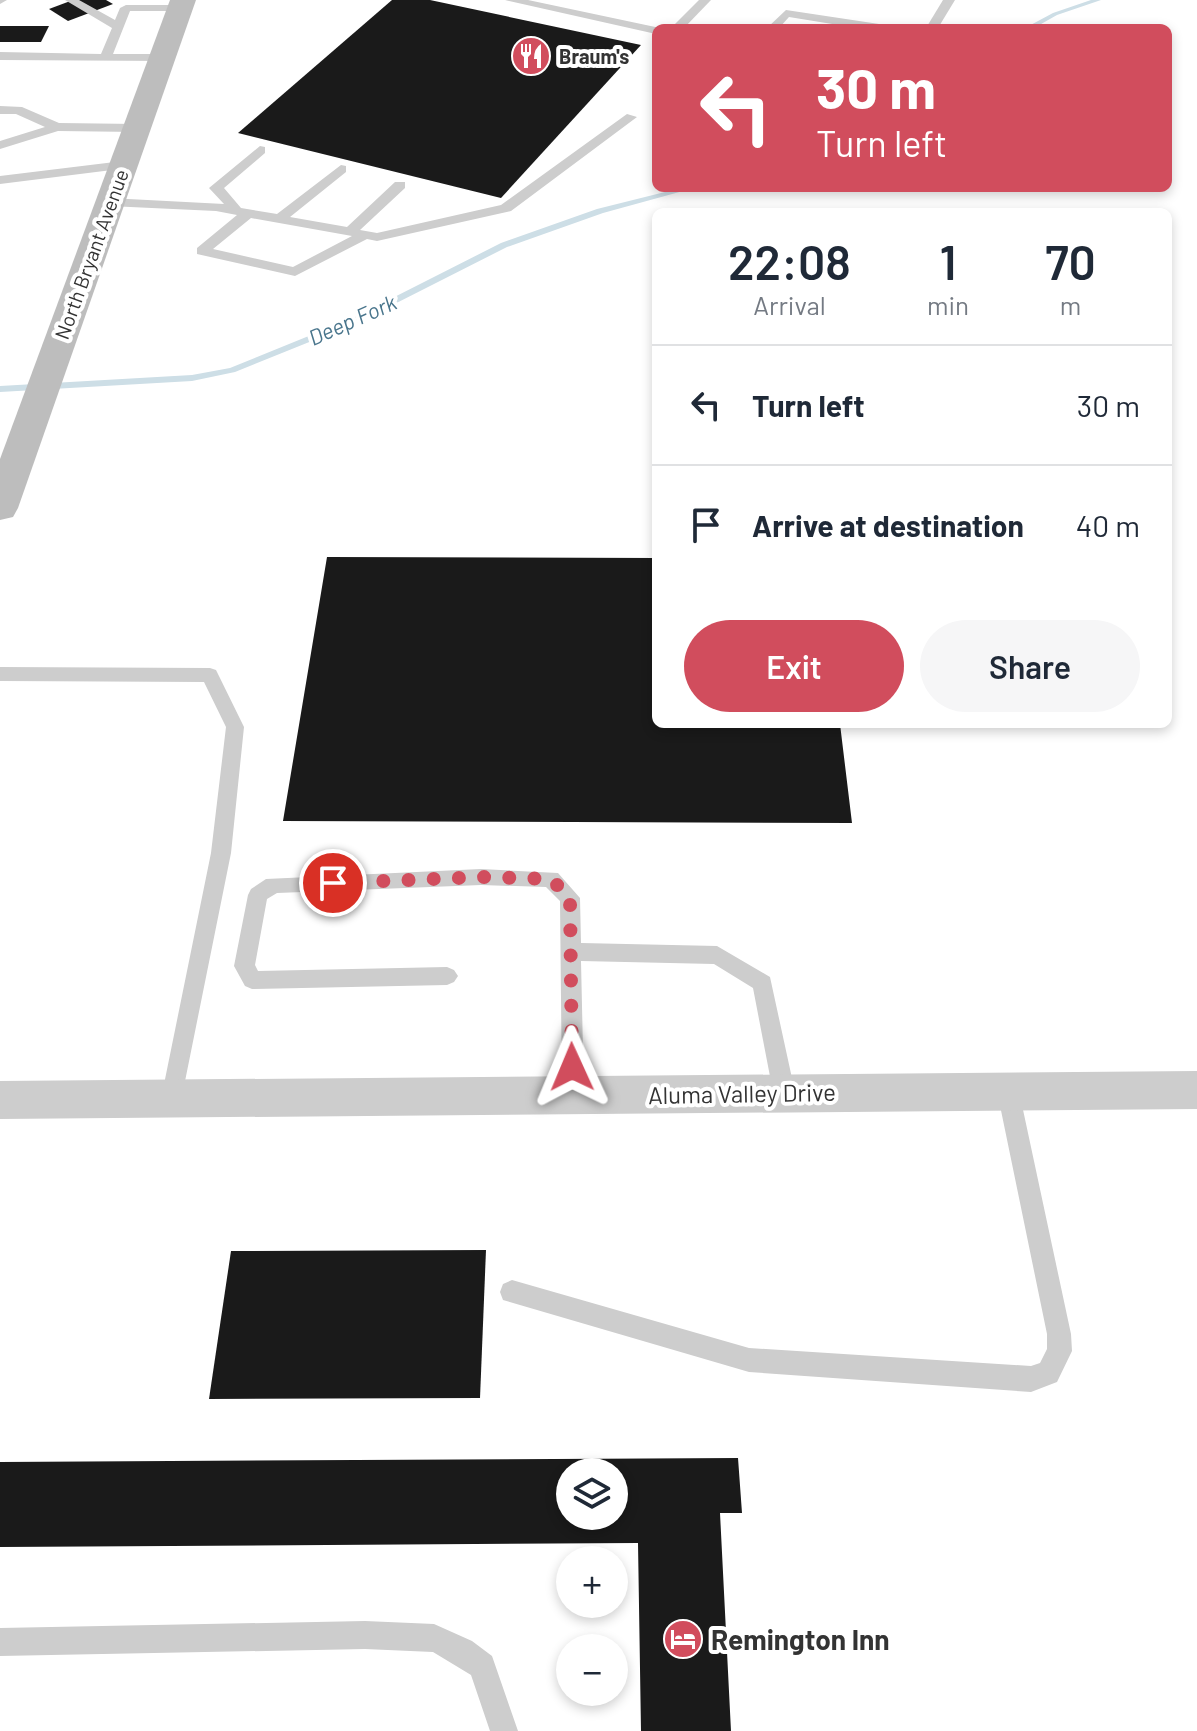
<!DOCTYPE html>
<meta charset="utf-8">
<style>
body{margin:0;font-family:Barlow,sans-serif;background:#f6f6f7;color:#1f2937;height:100vh;display:flex;flex-direction:column;font-size:30px;white-space:nowrap}
*{box-sizing:border-box;margin:0}
p{font-size:26px;color:#747a83}
.icon{flex:none;width:44px;height:44px;fill:none;stroke:currentColor;stroke-width:2;stroke-linecap:round;stroke-linejoin:round}
.map{position:relative;flex:1;overflow:hidden}
.drawer{position:absolute;left:652px;top:208px;width:520px;height:520px;display:flex;flex-direction:column;background:#fff;border-radius:12px;box-shadow:0 4px 12px #0003}
.drawer>*{flex:none}
.guide{position:absolute;left:652px;top:24px;width:520px;height:168px;border-radius:12px;box-shadow:0 4px 12px #0003;background:#d14d5d;color:#fff;overflow:hidden}
.controls{position:absolute;left:556px;top:1458px;display:grid;gap:16px}
.controls a{display:grid;place-items:center;width:72px;height:72px;border-radius:50%;background:#fff;box-shadow:0 4px 12px #0003;font-size:40px}
.pin{position:absolute;display:grid;place-items:center;width:68px;height:68px;color:#fff;margin:-34px;border:4px solid #fff;border-radius:50%;box-shadow:0 2px 8px #0007}
.me{position:absolute;width:88px;margin:-44px;rotate:359deg;stroke-linejoin:round;filter:drop-shadow(0 0 6px #0008)}
.turn{display:flex;align-items:center;gap:28px;height:168px;padding:0 32px;font-size:36px}
.turn .icon{width:104px;height:104px;stroke-width:2.5}
.turn b{display:block;font-size:56px;line-height:68px}
.eta{display:flex;justify-content:space-evenly;align-items:center;height:136px;text-align:center}
.eta b{font-size:48px;font-weight:600;line-height:56px}
.primary-button{display:flex;gap:16px;margin-top:auto;padding:16px 32px}
.primary-button a{flex:1;height:92px;border-radius:48px;background:#d14d5d;color:#fff;font-size:32px;font-weight:600;line-height:92px;text-align:center}
.primary-button a+a{background:#f6f6f7;color:#1f2937}
ul{padding:0;list-style:none}
li{display:flex;align-items:center;gap:24px;height:120px;padding:0 32px;border-top:2px solid #e0e1e3}
li div{flex:1}
li b{display:block;font-size:30px}
li em{font-style:normal}
.map>svg:first-child{display:block}
</style>
<div class="map">
<svg width="1197" height="1731" viewBox="0 0 1197 1731">
<rect width="100%" height="100%" fill="#fff"/>
<g fill="none" stroke-linecap="round" stroke-linejoin="round">
<g fill="#cddee6" fill-rule="evenodd">
<path d="M1091,0H1101L1057,15L1034,28H1025L1053,13Z"/>
<path d="M681,188H694L603,213L507,247L359,322L235,372L192,381L0,392V386L192,375L230,368L353,318L501,243L597,209Z"/>
</g>
</g>
<g fill="#1a1a1a" fill-rule="evenodd">
<path d="M73,0H106L113,4L68,21L49,9Z"/>
<path d="M392,0H430L641,45L501,198L238,133Z"/>
<path d="M0,26H49L41,42H0Z"/>
<path d="M327,557L656,558V724H840L852,823L283,821Z"/>
<path d="M486,1250L480,1398L209,1399L231,1251Z"/>
<path d="M738,1458L742,1513H720L731,1731H641L638,1543L0,1547V1462ZM570,1472H614V1516H570Z"/>
</g>
<g fill="none" stroke-linecap="round" stroke-linejoin="round">
<g fill="#cdcdcd" fill-rule="evenodd">
<path d="M0,0H7L0,4Z"/>
<path d="M65,0H79L115,20L120,8L126,5H180L186,8L180,11H130L113,54H162L166,55V61L0,60V52L101,54L112,28Z"/>
<path d="M505,0H528L660,28H656V34Z"/>
<path d="M699,0H711L684,28H671Z"/>
<path d="M943,0H955L938,28H926Z"/>
<path d="M786,10L879,24L885,28H857L789,17L779,28H767Z"/>
<path d="M0,106L22,107L59,123L137,124L143,128L137,132L58,131L0,149V141L45,127L16,114H0Z"/>
<path d="M627,114L637,117L511,211L377,241L367,239L295,276L197,254V248L237,215L216,211L109,206L102,202L109,198L224,204L209,188L260,146L265,147V153L224,188L241,208L277,214L341,165L346,166V172L290,217L347,227L395,182H405V188L360,230L377,233L501,205ZM251,218L352,236L293,267L213,249Z"/>
<path d="M123,161L130,165L128,168L0,184V176Z"/>
<path d="M0,667L210,668L216,670L244,727L231,853L180,1106L172,1109L164,1106L161,1099L211,853L226,727L204,682L0,681Z"/>
<path d="M481,869L558,873L580,898L581,943L717,946L770,977L795,1092L792,1099L784,1102L776,1099L773,1092L753,988L714,964L581,961L584,1095L581,1102L573,1105L565,1102L562,1095L560,901L546,887L481,885L277,893L267,899L255,965L258,971L447,967L454,970L458,976L454,982L447,985L252,989L245,986L234,966L248,895L251,889L266,879Z"/>
<path d="M1008,1081L1016,1084L1019,1091L1071,1334L1072,1351L1057,1382L1031,1392L749,1372L503,1300L500,1292L503,1284L512,1280L749,1348L1031,1366L1040,1363L1047,1349V1334L997,1091L1000,1084Z"/>
<path d="M365,1621L434,1624L472,1641L492,1656L518,1731H490L471,1675L433,1652L365,1649L0,1656V1628Z"/>
</g>
<path fill="#cdcdcd" fill-rule="evenodd" d="M1197,1071V1109L0,1119V1081Z"/>
<path fill="#bdbdbd" fill-rule="evenodd" d="M170,0H196L18,508L13,517L0,520V459Z"/>
</g>
<g fill="none" stroke-linecap="round" stroke-linejoin="round">
<path stroke="#d14d5d" stroke-width="14" stroke-dasharray="0 25.2" d="M333,883L481,877L551,879L570,898L572,1067"/>
</g>
<defs>
<symbol id="restaurant-disc" viewBox="-11 -11 22 22"><circle r="9.5" fill="#d14d5d" stroke="#fff"/><path d="M-5-6h1v4h1v-4h1v4h1v-4h1v5L-1.5 .5V6h-2V.5L-5-1ZM5-6V6H3V1.5H1.5Q1.5-4 5-6Z" fill="#fff"/></symbol>
<symbol id="hotel-disc" viewBox="-11 -11 22 22"><circle r="9.5" fill="#d14d5d" stroke="#fff"/><path d="M-6-4.5h1.5V1H6V5H4.5V3h-9V5H-6ZM-4 0a1.8 1.8 0 1 1 3.6 0ZM.5 0V-2.5h3Q6-2.5 6 0Z" fill="#fff"/></symbol>
</defs>
<g fill-rule="evenodd">
<use href="#restaurant-disc" x="509" y="34" width="44" height="44"/>
<use href="#hotel-disc" x="661" y="1617" width="44" height="44"/>
</g>
<g text-anchor="middle" dominant-baseline="central" stroke-width="8" stroke-linejoin="round" paint-order="stroke">
<g font-size="20" font-weight="bold" fill="#333" stroke="#fff" text-anchor="start">
<text x="559" y="56">Braum's</text>
</g>
<g font-size="20" fill="#333" stroke="#fff">
<text transform="translate(91 254) rotate(-70)">North Bryant Avenue</text>
</g>
<g font-size="22" font-style="italic" fill="#49758c" stroke="#fff">
<text transform="translate(352 319) rotate(-24)">Deep Fork</text>
</g>
<g font-size="24" fill="#333" stroke="#fff">
<text transform="translate(742 1093) rotate(-1)">Aluma Valley Drive</text>
</g>
<g font-size="28" font-weight="bold" fill="#333" stroke="#fff" text-anchor="start">
<text x="711" y="1639">Remington Inn</text>
</g>
</g>
</svg>
<div class="controls">
<a><svg class="icon" aria-label="layers" viewBox="0 0 24 24"><path d="M12 4l9 5-9 5-9-5zM3 14l9 5 9-5"/></svg></a>
<a>+</a>
<a>−</a>
</div>
<div class="pin" style="left:333px;top:883px;background:#d93025"><svg class="icon" aria-label="arrive" viewBox="0 0 24 24"><path d="M6 21V4h12l-3 4 3 4H6"/></svg></div>
<svg class="me" style="left:572px;top:1067px" viewBox="-20 -20 40 40"><path d="M0-17L14 15 0 8-14 15z" fill="#d14d5d" stroke="#fff" stroke-width="4"/></svg>
<div class="guide">
<div class="turn"><svg class="icon" aria-label="left" viewBox="0 0 24 24"><path d="M17 20v-9H6M10 6l-5 5 5 5"/></svg><div><b>30 m</b>Turn left</div></div>
</div>
<section class="drawer">
<div class="eta">
<div><b>22:08</b><p>Arrival</p></div>
<div><b>1</b><p>min</p></div>
<div><b>70</b><p>m</p></div>
</div>
<ul>
<li><svg class="icon" aria-label="left" viewBox="0 0 24 24"><path d="M17 20v-9H6M10 6l-5 5 5 5"/></svg><div><b>Turn left</b></div><em>30 m</em></li>
<li><svg class="icon" aria-label="arrive" viewBox="0 0 24 24"><path d="M6 21V4h12l-3 4 3 4H6"/></svg><div><b>Arrive at destination</b></div><em>40 m</em></li>
</ul>
<div class="primary-button"><a>Exit</a><a>Share</a></div>
</section>
</div>
